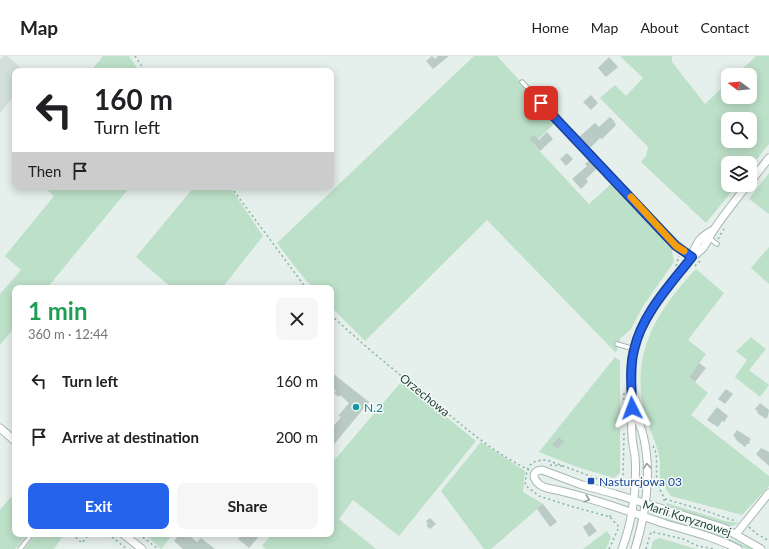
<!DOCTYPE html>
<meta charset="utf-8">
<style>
body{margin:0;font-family:Lato,sans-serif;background:#f6f6f6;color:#202124;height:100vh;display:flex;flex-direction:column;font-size:15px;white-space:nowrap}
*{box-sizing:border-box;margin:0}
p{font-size:13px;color:#757577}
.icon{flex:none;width:22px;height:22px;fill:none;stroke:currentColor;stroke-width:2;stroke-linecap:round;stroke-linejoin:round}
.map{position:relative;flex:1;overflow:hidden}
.side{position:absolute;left:12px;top:229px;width:322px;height:252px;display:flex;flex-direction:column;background:#fff;border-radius:8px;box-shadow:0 2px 10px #0003}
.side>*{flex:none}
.hud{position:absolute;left:12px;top:12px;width:322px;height:122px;border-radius:8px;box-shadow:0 2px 10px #0003;background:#fff;color:#202124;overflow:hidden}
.needle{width:26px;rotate:286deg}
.tools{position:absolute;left:721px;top:12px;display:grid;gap:8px}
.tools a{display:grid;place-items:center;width:36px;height:36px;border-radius:8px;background:#fff;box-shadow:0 2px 10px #0003;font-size:20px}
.pin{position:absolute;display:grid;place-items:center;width:34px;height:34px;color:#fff;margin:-17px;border-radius:8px;box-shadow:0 2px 6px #0006}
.me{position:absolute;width:44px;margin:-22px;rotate:357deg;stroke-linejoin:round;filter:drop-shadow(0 0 3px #0008)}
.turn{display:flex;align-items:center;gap:14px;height:84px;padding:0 16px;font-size:18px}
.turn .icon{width:52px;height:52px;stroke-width:2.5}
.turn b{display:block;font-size:28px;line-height:34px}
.then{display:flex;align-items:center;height:38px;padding:0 16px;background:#0003;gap:8px;font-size:15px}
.round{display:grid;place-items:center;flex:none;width:42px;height:42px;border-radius:8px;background:#f6f6f6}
.head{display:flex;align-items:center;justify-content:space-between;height:68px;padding:0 16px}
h1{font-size:24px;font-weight:700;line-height:30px;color:#1e9e55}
.button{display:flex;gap:8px;margin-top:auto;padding:8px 16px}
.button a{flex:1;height:46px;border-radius:8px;background:#2563eb;color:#fff;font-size:16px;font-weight:700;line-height:46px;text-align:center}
.button a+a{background:#f6f6f6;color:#202124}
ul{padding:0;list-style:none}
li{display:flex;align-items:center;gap:12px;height:56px;padding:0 16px}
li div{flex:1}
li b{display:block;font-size:15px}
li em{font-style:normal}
header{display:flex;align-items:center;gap:24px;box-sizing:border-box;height:56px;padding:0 20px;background:#fff;border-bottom:1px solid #e0e0e0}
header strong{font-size:19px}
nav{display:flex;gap:22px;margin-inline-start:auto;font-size:14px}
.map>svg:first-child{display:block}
</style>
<header>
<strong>Map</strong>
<nav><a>Home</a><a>Map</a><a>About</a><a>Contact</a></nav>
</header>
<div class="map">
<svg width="769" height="493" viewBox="0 0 769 493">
<rect width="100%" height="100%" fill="#e5efeb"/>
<path fill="#d3dfda" d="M3,0H7L25,15H15V39L0,57V4Z"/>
<g fill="#bde0c8" fill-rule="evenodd">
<path d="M103,0H129L139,15H91Z"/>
<path d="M474,0H497L543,50L542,52L555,67L533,88L589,148L613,126L675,191L672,195L674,206L643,250L631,273L620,283L616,297L487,164L365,285L331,251V232H313L299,216L277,187Z"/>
<path d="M620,0H672V6L705,48L728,26V41H750V19H736L756,0H769V88L750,112V107H728V129H737L706,167L641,106L646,100L648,91L600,42L615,29L626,40L643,22ZM728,63H750V85H728Z"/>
<path d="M769,117V158L749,143Z"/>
<path d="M44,131H130L47,232H15V271L0,289V238L21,214L5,200L54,140Z"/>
<path d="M194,131H230L263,180L222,232H172L136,201Z"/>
<path d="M769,191V228L751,212Z"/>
<path d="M696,213L724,237L688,284L706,298L689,321L708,337L691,359L769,420V430L742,459L671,440C667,434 660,426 660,419C659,413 661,406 659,400C657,387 648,371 644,357C631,296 656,256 696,213Z"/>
<path d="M751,281L766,293L749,314L769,329L760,341L735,321L747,304L736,295Z"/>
<path d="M615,301L620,305V417L614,422L577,411L539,396Z"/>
<path d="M402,325L476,385L399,480L353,444L339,463L376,493H266L262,490L272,478H331V408Z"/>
<path d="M481,386L525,415L523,436L543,448L491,493H484L441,435Z"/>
<path d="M11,441L15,445V478H28L15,493H0V454Z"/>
<path d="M667,447L725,465L739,467L732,470L726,469L666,449Z"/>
<path d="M665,462L724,480L752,493H747L715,479L665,464Z"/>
<path d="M607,475L611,481L606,493H583Z"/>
<path d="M37,478H64L54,493H24Z"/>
<path d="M147,478H173L161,493L146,479Z"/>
<path d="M660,482L696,493H651L653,485Z"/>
</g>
<g fill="#bacac4">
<path d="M432,0L435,3L438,0H449L433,13L426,5Z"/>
<path d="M609,1L618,11L606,21L598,12Z"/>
<path d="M591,39L598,47L591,54L583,46Z"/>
<path d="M610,61L614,65L616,69L602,83L600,82L590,92L579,81L595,67L599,71Z"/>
<path d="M547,76L553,83L540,95L529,83L534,79L539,84Z"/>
<path d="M567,97L573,103L566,110L560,103Z"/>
<path d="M589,104L592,107L593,106L598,111L586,123L588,126L581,133L572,123L587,110L585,108Z"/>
<path d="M699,307L706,312L695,326L689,321Z"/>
<path d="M331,316L369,346L331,392V373L341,361L338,360L349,347L340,339L339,341L334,337L336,335L331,331Z"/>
<path d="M726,333L733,338L725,348L718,343Z"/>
<path d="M760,347L769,354L768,360L766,363L757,357L758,356L755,353Z"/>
<path d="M717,351L728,360L724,366L722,365L718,371L707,364Z"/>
<path d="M737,374L751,383L749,386L750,388H747L745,391L735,383L736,382L733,380Z"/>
<path d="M559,381L564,386L557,393L552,388Z"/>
<path d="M761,392L769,396V410L756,398Z"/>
<path d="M543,448L557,466L550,471L537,453Z"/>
<path d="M430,462L436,468L430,473L426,469L428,468L426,465Z"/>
<path d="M590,466L597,475L589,481L583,471Z"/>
<path d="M180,478H187L197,486L201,482L215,493H183L174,485Z"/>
<path d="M242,478H261L249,492L238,483Z"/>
</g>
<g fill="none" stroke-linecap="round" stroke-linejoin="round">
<defs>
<g id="lane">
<path d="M522,26L677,189"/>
<path d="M709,182L717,188"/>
<path d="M617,288L634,293"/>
<path d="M20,493L32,478"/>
</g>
<g id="street">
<path d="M750,126L769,102"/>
<path d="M677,189L691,201"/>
<path d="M691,201C707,193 706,184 715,172C725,157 737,143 747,129"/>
<path d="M632,352C656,392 648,451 635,493"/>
<path d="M0,372L15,385"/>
<path d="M123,478L142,493"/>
<path d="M736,478L769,437"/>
<path d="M622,493C633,463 637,431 635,400C634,393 632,386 632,379C631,370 632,361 632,351C633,331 628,311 634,291C643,262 663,239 680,216C684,212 689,206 691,201C697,187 698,182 713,174"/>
<path d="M738,493C715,481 690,475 666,468C627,455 587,440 547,432C536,430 527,415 542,414L582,429L615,438L724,472L761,493"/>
</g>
</defs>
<use href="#lane" stroke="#a7b8b3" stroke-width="5.5"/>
<use href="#street" stroke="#a7b8b3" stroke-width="9"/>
<g stroke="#84b3a7" stroke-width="1.5" stroke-dasharray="2 3" stroke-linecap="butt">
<path d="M135,0L145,15"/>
<path d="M231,131L306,232"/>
<path d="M718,183L724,173"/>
<path d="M676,210L679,200"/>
<path d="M695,210L702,203"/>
<path d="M331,259C364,290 400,319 435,347C465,372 494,397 529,414"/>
<path d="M624,337V355"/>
<path d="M653,390C660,402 654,416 658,428C659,434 665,440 664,446"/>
<path d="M550,409L562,410"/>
<path d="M617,431V430L623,426L624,375"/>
<path d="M665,443L706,455L732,464H737"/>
<path d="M610,461L611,457"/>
<path d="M749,471L757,478L769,485"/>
<path d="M72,478L82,487L89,478"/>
<path d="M108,478L127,493"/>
<path d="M139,478L158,493"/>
<path d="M609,493L619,471L610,461L567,449L539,440L525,429C527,412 527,404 547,404L617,430"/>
<path d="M646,493L651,476H653L683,483L698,490L714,493"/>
</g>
<use href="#lane" stroke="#fff" stroke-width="3.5"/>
<use href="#street" stroke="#fff" stroke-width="7"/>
</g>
<defs><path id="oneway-chevron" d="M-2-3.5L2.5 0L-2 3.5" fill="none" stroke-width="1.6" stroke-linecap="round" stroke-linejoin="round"/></defs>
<g stroke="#91a09d">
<use href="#oneway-chevron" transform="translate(647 410) rotate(-95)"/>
<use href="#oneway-chevron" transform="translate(587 443) rotate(17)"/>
</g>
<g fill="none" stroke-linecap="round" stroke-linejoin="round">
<defs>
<path id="route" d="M541,47L676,190L692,201C670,229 642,258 634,294C629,313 632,332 632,352"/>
</defs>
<use href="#route" stroke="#184099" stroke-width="10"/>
<use href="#route" stroke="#2563eb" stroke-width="7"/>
<path stroke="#f59e0b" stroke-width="7" d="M631,141L676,190L684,195"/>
</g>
<circle fill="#0f9aa8" stroke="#f6fbf8" stroke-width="1.5" cx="356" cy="351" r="4"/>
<rect fill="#1a4fb4" stroke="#f6fbf8" stroke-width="1.5" x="587" y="421" width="8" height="8" rx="2"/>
<g text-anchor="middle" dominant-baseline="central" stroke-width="3" stroke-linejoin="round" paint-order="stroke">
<g font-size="12" fill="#23423b" stroke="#f6fbf8">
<text transform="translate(425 339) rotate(39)">Orzechowa</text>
<text transform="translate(687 462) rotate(18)">Marii Koryznowej</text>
</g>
<g font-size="12" fill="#0d838f" stroke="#f6fbf8" text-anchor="start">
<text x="364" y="351">N.2</text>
</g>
<g font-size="12" fill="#164399" stroke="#f6fbf8" text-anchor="start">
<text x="599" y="425">Nasturcjowa 03</text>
</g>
</g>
</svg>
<div class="tools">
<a><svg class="needle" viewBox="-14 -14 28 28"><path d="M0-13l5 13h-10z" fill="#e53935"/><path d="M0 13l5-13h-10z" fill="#757577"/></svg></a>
<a><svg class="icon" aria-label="search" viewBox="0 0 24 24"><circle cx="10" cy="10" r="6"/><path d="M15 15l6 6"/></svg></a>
<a><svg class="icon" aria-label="layers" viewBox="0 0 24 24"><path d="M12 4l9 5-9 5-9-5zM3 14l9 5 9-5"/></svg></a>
</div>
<div class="pin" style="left:541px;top:47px;background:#d93025"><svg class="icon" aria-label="arrive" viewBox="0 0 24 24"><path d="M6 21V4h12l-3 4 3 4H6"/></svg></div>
<svg class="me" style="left:632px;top:352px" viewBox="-20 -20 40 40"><path d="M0-17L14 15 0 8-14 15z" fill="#2563eb" stroke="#fff" stroke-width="4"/></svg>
<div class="hud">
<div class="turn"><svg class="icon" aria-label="left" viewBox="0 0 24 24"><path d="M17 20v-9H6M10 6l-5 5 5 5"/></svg><div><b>160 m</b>Turn left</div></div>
<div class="then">Then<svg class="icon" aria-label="arrive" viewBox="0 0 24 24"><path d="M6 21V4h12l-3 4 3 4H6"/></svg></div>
</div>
<section class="side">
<div class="head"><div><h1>1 min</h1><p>360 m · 12:44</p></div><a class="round"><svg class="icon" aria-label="close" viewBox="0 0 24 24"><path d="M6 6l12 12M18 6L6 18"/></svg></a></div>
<ul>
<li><svg class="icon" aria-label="left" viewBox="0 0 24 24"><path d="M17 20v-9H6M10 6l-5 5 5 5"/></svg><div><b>Turn left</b></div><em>160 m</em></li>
<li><svg class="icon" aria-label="arrive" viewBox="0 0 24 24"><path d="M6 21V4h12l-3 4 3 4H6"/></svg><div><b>Arrive at destination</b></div><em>200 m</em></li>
</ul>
<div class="button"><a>Exit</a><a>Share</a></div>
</section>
</div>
